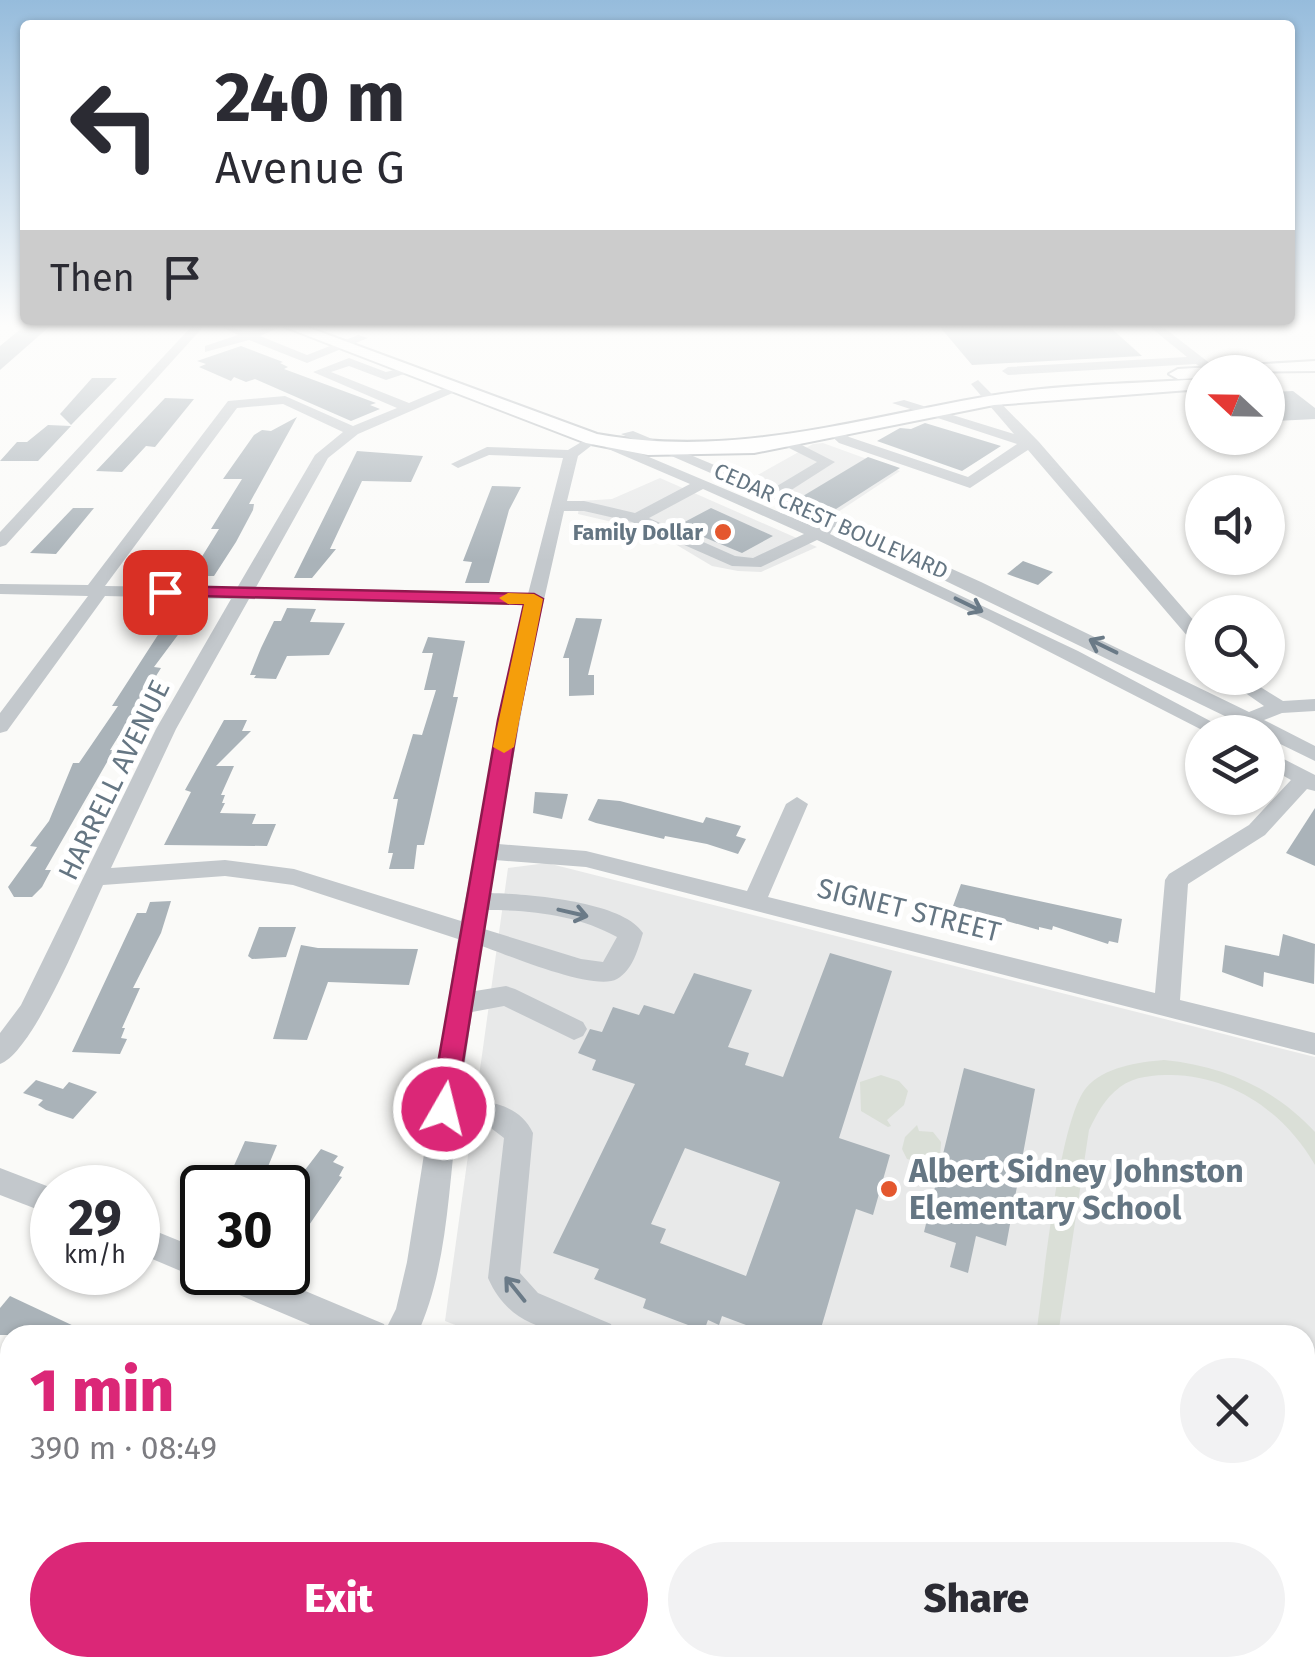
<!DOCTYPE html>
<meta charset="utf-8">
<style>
body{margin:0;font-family:"Fira Sans",sans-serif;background:#f2f2f3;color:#2b2b33;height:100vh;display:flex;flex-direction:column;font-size:38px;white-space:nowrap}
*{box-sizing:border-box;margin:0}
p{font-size:32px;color:#7c7c81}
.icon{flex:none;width:55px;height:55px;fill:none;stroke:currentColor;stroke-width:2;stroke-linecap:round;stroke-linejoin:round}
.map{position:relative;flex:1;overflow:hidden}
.side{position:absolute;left:0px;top:1325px;width:1315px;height:352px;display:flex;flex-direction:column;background:#fff;border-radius:30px 30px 0 0;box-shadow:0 2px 8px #0004}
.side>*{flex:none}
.top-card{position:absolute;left:20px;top:20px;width:1275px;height:305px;border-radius:10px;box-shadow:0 2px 8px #0004;background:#fff;color:#2b2b33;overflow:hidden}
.needle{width:65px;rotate:292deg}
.tools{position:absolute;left:1185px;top:355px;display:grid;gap:20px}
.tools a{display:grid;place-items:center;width:100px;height:100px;border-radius:50%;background:#fff;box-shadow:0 2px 8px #0004;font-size:50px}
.speed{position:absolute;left:30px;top:1165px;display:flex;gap:20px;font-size:50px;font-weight:700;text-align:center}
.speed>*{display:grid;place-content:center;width:130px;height:130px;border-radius:50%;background:#fff;box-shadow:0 2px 8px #0004;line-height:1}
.speed small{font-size:25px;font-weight:400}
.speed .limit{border:5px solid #111;border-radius:15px;background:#fff;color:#111}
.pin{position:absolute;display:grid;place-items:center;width:85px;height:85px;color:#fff;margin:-42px;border-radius:20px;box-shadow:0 5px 15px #0006}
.me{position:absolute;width:110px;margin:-55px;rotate:8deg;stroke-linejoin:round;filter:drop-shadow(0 0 8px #0008)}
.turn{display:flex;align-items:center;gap:35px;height:210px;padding:0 30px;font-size:45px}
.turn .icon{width:130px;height:130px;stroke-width:2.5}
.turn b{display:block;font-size:70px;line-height:85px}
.then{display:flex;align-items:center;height:95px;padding:0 30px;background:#0003;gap:20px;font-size:38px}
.round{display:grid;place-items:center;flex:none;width:105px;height:105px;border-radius:52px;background:#f2f2f3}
.head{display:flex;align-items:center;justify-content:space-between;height:170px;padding:0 30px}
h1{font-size:60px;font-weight:800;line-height:75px;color:#db2777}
.action{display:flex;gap:20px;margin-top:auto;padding:20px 30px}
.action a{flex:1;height:115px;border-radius:60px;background:#db2777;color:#fff;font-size:40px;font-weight:800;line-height:115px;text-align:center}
.action a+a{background:#f2f2f3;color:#2b2b33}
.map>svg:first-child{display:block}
</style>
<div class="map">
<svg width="1315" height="1676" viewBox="0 0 1315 1676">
<rect width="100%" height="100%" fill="#fafaf8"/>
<g fill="#e8e9e9">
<path d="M823,443L900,471L838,512L754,477L813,444Z"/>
<path d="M660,478L817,547L761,572L738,571L712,566L655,532L578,514L580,501L612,499Z"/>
<path d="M547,863L1315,1057V1676L1295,1668H1305V1335H481L445,1321L508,868Z"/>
</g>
<g fill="#dadfd7">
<path d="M1164,1060C1224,1066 1274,1088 1315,1132V1165C1285,1113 1233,1076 1171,1075C1154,1075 1135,1076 1120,1087C1104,1099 1097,1114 1089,1130L1058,1335H1036C1044,1283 1058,1123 1086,1088C1104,1067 1138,1062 1164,1060Z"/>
<path d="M881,1075L899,1081L908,1091L904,1105L887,1120L891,1126L888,1127L861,1111L860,1082Z"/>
<path d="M917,1125L919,1131L933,1132L941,1142L940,1158L927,1164L907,1159L902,1149L905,1137Z"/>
</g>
<g fill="#aab3b9" fill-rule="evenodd">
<path d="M23,327H49L0,370V346Z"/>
<path d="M940,327H1110L1142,356L972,365Z"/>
<path d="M241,346L283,362L280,363L288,367L284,369L376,403L370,405L380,409L351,421L255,379L246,382L234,377L231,381L199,367L206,364L197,361Z"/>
<path d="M92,378H117L71,425L60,414Z"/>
<path d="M1293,391L1315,408V419L1276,421L1268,414V392Z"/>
<path d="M165,398L194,399L155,447L146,446L122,472L96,471Z"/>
<path d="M297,417L249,504H254L253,510L236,542L214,576H190L219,529H211L242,479H223L254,435L262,430L271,431Z"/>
<path d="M925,423L978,439L1001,446L962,471L877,441L900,428L911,429Z"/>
<path d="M48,425L71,426L38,461H0L17,442H27Z"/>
<path d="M357,451L423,456L411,482L362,481L330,549H336L312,578H294Z"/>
<path d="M868,457L900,468L836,509L803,496Z"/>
<path d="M492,486L521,487L509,510L489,583H465L472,562L463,561Z"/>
<path d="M73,508H94L56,554L30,553Z"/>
<path d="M711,508L773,536L742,553L677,526Z"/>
<path d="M1023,561L1053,572L1038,585L1007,574Z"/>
<path d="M176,607L198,608L154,667L161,668L110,750H114L45,870H51L42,887L32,897H14L8,887L37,847L30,846L49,821L73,763H79L118,706H112Z"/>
<path d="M287,608L316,609L310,622L345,623L329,655L287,656L276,679L254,678L256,675H250L261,648L274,621H281Z"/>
<path d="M576,618L602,619L588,675H594V695L569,696V658H563Z"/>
<path d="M428,637L465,641L453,697H458L424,845H417L414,869H389L393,853H388L398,799H393L413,734L422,735L436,690H424L433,653H422Z"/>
<path d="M224,720H247L242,731H251L216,766H234L221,795H225L222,803H225L220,813L256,814L252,824H276L267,846L164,845L191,792L185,790Z"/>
<path d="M535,792L568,794L562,819L533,813Z"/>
<path d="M598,799L620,801L703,823L706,817L741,826L736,836L746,839L738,854L707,844L665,836L664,839L596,823L588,820Z"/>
<path d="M1315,808V866L1286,853Z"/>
<path d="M961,884L1122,919L1118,943L1109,941L1108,944L1053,926L1052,930L1039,927V930L953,906Z"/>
<path d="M171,901L161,933L133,988H140L122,1028H125L121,1038L127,1039L120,1054L72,1052L137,913H146L150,902Z"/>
<path d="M259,927H296L286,957L252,959L248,956Z"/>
<path d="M1283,934L1315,944L1314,984L1264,972L1263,987L1222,972L1225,945L1279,956Z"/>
<path d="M301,945L318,948L418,949L409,985L328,982L307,1040L273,1039Z"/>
<path d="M830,953L892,971L839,1138L890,1155L873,1215L856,1209L819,1335H773L722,1316L719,1325L708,1320L704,1331L643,1308L646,1299L594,1279L599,1269L553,1253L635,1084L592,1070L596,1060L578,1053L590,1029L602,1032L613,1007L639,1015L644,1005L674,1014L694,973L752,990L728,1047L749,1053L745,1065L783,1077ZM685,1148L780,1182L746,1276L660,1243L666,1229L651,1224Z"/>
<path d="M964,1068L1035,1089L1006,1246L976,1236L968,1273L950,1267L956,1243L924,1232Z"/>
<path d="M36,1080L63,1089L69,1082L97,1092L73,1119L46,1110L38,1105L43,1100L23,1093Z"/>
<path d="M245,1141L277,1145L259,1188H224Z"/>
<path d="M321,1149L338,1156L333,1162L344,1167L339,1176L342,1177L305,1231L288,1223V1192Z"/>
<path d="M10,1296L93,1335H0V1308Z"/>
</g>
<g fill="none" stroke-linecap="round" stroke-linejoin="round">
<defs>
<g id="major">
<path d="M285,327H307L597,434C734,459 855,419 989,396C1058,384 1132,384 1202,379V389L994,405L754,453L648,455L586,443Z"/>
<path d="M1315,361V371L1202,372V378L1178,379L1169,374L1178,369Z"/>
</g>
</defs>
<use href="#major" stroke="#b5babe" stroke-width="4"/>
<g fill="#c3c8cc" fill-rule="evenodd">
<path d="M191,327H203L6,545L0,547V532Z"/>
<path d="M222,327L249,331L280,327L260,336L307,355L358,335L368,338L307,363L249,340L205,352V346L238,335Z"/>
<path d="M1150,327H1163L1221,372H1208L1196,364L1008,375L1002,371L1008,367L1187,357Z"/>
<path d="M349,358L386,372L410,366V372L386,380L349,366L331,372L409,403L452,385L464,388L358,434L328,458L255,589L528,594L563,458L489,455L458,468L451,464L487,447L568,450L593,435L600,439L578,456L567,501H584L635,513L690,484L606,448L604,445L611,441L817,528L827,524L774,501L761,502V495L621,434L633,431L772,489L817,462L783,445V439L788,438L835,462L785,494L981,582L1249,712L1264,706L1224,678H1246L1283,701L1315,699V711L1282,713L1264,720L1315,746V761L1268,738V732L1234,727L1233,720L834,527L830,534L1078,651L1231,732H1206L989,621L817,540L761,567L732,566L632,522L584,511H564L532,653L498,844L586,851L747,891L786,804L797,797L808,804L768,897L1155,993L1165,880L1169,874L1249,825L1291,780L1268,767V751L1315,775V791L1307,789L1265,835L1188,884L1180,1000L1315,1033V1055L586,867L495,860L490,893C526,894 623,901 643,933C638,949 633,970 617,979C595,992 507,955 482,946L475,991L506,986L515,989L583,1022L587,1029L583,1036L574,1040L504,1006L472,1012L460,1098C488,1101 520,1104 533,1133L520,1273L538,1293L611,1324L615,1335C564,1335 512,1333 488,1278L504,1138L487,1125L457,1122C448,1192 447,1270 417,1335H334L211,1283L209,1277L202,1280L138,1253V1224L202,1250V1272H260L384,1324L386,1329L396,1309L407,1262L458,939L293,885L225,876L103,885C86,921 34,1052 0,1064V1033L21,1005L156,729L231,599L105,596L7,731L0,733V713L88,596L0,594V584L88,585L228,401L285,396L353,426L397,408L313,372ZM283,404L343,432L315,455L237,588L105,586L237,408ZM703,489L804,534L753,558L735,556L649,518ZM249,599L525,604L461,921L294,869L225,860L111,868L176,729ZM487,910C531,910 578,915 617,937L603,962L581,959L484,929Z"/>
<path d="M978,380L1039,442L1202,630V646L1195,645L1028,450L970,488L839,443L827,432L839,429L849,437L968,477L1017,444L892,403L904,400L1014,434L971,384Z"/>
<path d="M0,1168L52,1188V1215L0,1195Z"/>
<path d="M1177,1668H1233L1237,1676H1181Z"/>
</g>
<use href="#major" fill="#fff" fill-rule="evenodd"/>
</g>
<defs><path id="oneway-shaft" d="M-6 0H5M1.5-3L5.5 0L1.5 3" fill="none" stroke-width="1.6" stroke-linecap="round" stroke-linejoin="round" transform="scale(2.5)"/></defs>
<g stroke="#6a7a87">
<use href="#oneway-shaft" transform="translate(969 605) rotate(26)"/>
<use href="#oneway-shaft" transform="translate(1103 646) rotate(-154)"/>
<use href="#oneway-shaft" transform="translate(573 913) rotate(13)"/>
<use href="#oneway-shaft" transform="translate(515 1289) rotate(-129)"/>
</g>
<linearGradient id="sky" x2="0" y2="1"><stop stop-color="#96bcdc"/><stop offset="0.58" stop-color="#fdfdfc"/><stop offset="1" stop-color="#fdfdfc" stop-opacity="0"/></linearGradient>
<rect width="1315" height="561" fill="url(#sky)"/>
<path fill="#db2777" stroke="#8e194d" stroke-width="2.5" d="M165,586L534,594L543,599L518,720L454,1118L444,1121L434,1118L430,1109L498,720L524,604L159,595V588Z"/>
<path fill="#f59e0b" d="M534,594L543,599L514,747L504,753L493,747L524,604H508L499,598L508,593Z"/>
<g fill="#e4572e" stroke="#fff" stroke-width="4">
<circle cx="723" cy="532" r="10"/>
<circle cx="889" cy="1189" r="10"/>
</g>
<g text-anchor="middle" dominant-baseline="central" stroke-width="10" stroke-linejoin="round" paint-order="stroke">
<g font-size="22" fill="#657683" stroke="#fff">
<text transform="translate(831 521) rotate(24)">CEDAR CREST BOULEVARD</text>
</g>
<g font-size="22" font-weight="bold" fill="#657683" stroke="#fff" text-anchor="end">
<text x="703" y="532">Family Dollar</text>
</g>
<g font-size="28" fill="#657683" stroke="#fff">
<text transform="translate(114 780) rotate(-64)">HARRELL AVENUE</text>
<text transform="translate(909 910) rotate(14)">SIGNET STREET</text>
</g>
<g font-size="32" font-weight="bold" fill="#657683" stroke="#fff" text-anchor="start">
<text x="909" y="1171">Albert Sidney Johnston<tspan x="909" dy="37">Elementary School</tspan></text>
</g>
</g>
</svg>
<div class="tools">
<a><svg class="needle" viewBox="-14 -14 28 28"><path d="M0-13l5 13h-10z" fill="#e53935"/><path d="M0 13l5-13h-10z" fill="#7c7c81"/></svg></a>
<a><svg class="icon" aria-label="sound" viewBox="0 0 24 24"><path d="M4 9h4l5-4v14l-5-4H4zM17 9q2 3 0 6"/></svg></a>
<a><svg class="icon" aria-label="search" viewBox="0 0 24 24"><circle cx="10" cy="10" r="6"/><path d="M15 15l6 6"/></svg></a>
<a><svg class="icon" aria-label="layers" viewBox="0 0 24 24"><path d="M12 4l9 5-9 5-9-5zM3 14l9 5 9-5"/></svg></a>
</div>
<div class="speed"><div>29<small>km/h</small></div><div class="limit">30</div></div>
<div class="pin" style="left:165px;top:592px;background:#d93025"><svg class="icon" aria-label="arrive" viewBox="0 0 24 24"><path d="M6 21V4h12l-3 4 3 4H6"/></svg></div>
<svg class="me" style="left:444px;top:1109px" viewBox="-20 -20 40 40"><circle r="17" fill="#db2777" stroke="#fff" stroke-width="3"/><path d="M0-11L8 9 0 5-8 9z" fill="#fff"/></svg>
<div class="top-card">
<div class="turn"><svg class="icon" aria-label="left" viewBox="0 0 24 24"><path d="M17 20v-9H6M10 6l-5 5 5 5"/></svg><div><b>240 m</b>Avenue G</div></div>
<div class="then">Then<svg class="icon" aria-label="arrive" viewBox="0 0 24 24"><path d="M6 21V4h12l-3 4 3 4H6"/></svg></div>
</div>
<section class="side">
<div class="head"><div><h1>1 min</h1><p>390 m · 08:49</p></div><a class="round"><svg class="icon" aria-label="close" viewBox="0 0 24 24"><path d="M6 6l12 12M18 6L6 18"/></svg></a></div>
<div class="action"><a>Exit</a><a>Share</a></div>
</section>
</div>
